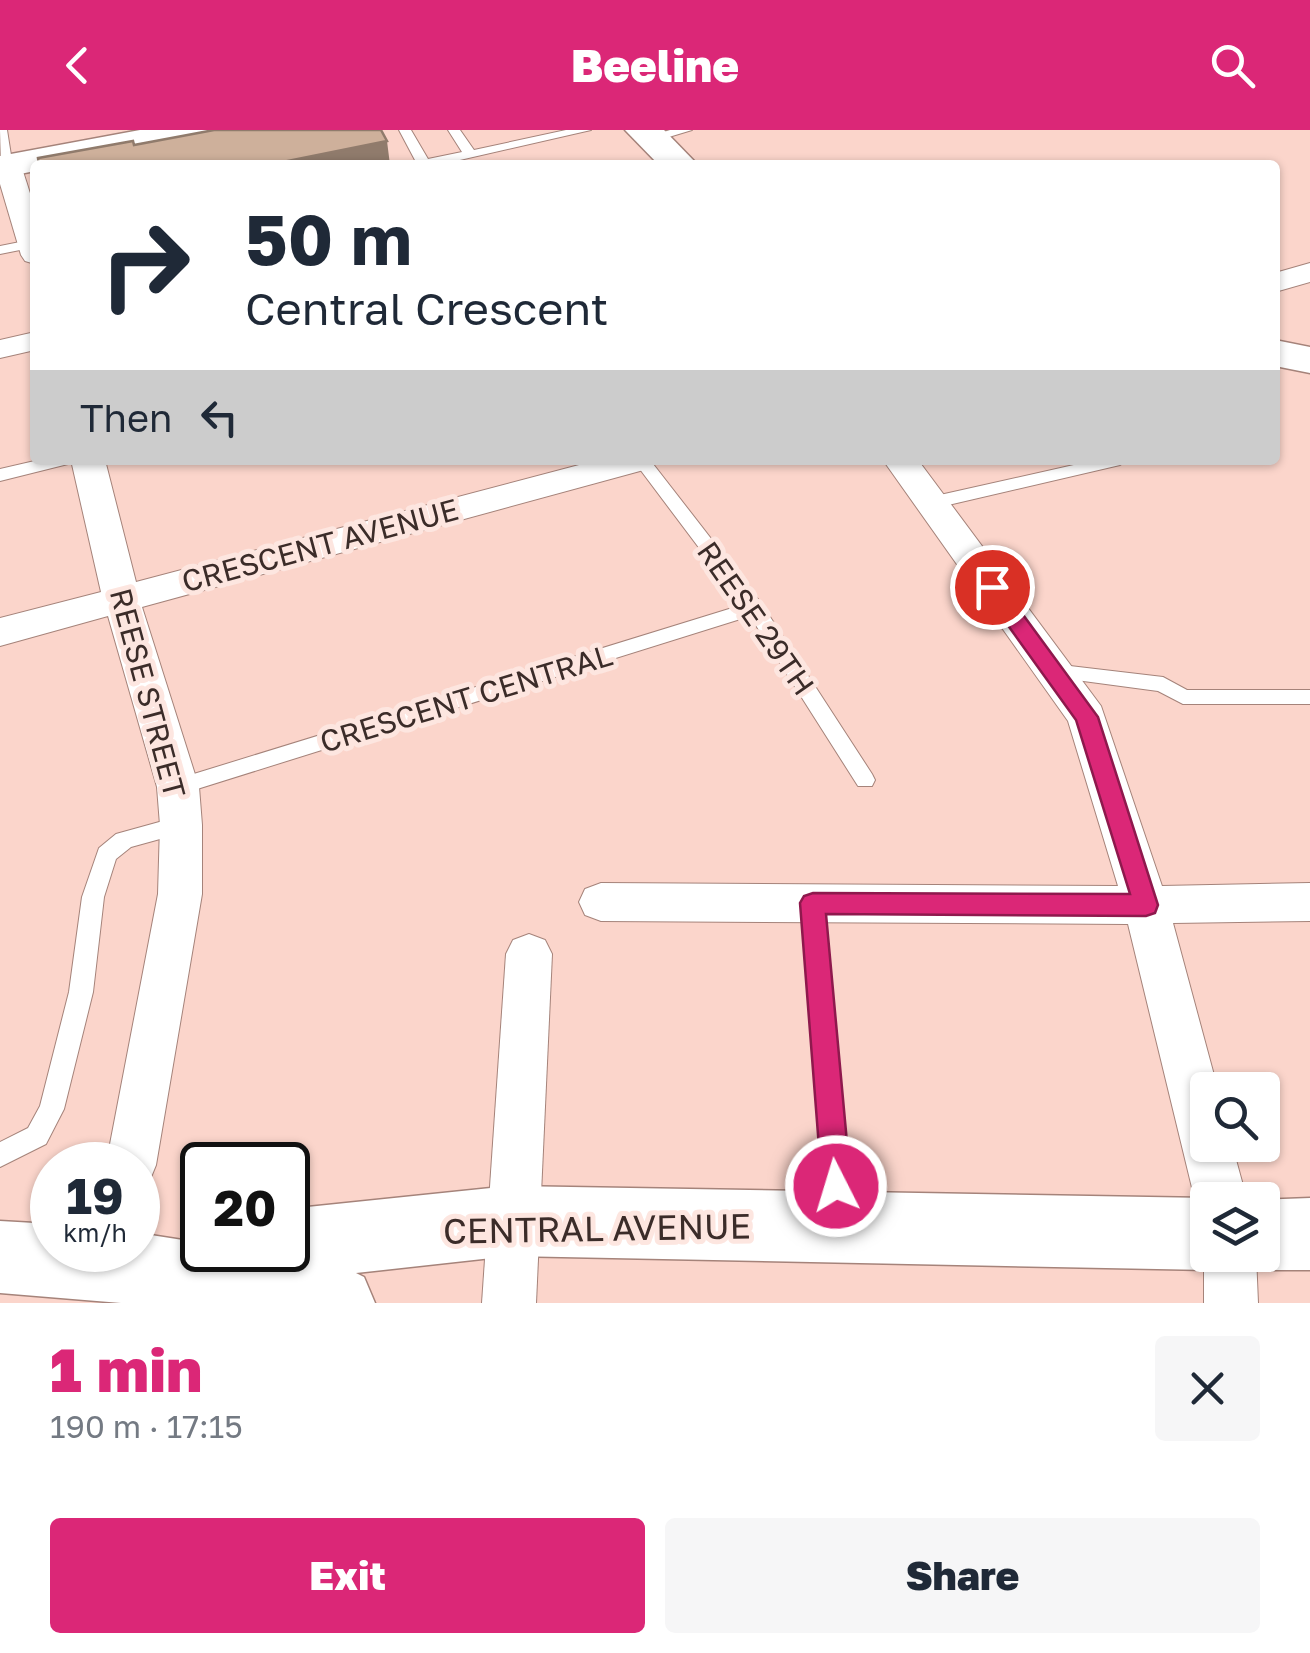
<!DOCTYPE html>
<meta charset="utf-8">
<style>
body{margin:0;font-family:"Golos Text",sans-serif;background:#f6f6f7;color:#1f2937;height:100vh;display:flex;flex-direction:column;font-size:38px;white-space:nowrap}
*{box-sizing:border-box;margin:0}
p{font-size:32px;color:#747a83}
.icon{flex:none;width:55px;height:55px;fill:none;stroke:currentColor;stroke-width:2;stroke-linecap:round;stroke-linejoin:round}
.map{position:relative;height:1173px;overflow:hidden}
.sheet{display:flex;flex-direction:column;background:#fff;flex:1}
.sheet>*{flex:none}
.top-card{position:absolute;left:30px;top:30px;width:1250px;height:305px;border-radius:10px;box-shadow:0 2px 8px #0004;background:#fff;color:#1f2937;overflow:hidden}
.buttons{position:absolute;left:1190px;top:942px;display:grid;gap:20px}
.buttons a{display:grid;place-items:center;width:90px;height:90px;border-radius:10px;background:#fff;box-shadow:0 2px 8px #0004;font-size:50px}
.speed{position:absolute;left:30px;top:1012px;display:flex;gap:20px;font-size:50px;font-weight:700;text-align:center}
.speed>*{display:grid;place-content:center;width:130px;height:130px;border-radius:50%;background:#fff;box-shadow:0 2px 8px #0004;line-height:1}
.speed small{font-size:25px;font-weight:400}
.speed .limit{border:5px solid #111;border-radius:15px;background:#fff;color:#111}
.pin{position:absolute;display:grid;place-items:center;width:85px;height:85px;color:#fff;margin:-42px;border:5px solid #fff;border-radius:50%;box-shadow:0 2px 10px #0007}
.me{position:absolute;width:110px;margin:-55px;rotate:355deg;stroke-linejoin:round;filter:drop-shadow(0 0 8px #0008)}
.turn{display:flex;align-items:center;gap:35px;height:210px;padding:0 50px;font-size:45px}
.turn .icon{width:130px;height:130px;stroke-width:2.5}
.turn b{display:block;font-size:70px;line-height:85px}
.then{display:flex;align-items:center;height:95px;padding:0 50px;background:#0003;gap:20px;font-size:38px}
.round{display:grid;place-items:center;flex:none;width:105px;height:105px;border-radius:10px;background:#f6f6f7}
.summary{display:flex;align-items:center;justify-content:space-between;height:170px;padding:0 50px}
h1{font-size:60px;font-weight:800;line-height:75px;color:#db2777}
.cta{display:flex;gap:20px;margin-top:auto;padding:20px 50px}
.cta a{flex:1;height:115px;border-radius:10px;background:#db2777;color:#fff;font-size:40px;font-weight:800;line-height:115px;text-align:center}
.cta a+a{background:#f6f6f7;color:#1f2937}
header{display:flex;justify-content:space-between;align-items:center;height:130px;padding:0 50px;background:#db2777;color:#fff;font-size:45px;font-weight:800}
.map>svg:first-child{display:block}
</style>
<header><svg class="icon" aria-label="back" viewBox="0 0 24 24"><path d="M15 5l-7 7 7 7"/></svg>Beeline<svg class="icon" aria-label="search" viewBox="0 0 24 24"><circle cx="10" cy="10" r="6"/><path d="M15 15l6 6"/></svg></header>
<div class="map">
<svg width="1310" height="1173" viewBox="0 0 1310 1173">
<rect width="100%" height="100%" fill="#fbd5cb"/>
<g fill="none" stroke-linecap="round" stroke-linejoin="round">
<defs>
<g id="lane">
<path d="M0,0H7L13,38L1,35Z"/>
<path d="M399,0H411L428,29L462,22L448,0H460L474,20L566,0H591L438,35H412L416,32Z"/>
<path d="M670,0H692L649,13L642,9Z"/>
<path d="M35,109V117L0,124V116Z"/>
<path d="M39,330H70L68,334L0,351V339Z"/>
<path d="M633,330H650L761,473L872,644L875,650L872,656H858L750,486L178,665L171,663L168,657L171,651L742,475Z"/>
<path d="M1096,330H1128L1120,335L931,379L922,373L931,367Z"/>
<path d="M1053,534L1163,547L1187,560H1310V574H1183L1158,561L1046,546L1043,541L1046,536Z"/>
<path d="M181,686L189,689L192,695L189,701L131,717L116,729L104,767L93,862L64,979L46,1014L0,1037V1012L28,998L40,976L69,862L82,767L99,718L116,704Z"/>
<path d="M813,764L821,766L824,773L852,1085L848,1094L839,1098L830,1094L826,1085L802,773L805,766Z"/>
</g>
<g id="street">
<path d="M8,27L21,35L35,79V134L25,131L21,125L0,54V29Z"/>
<path d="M1310,133V152L1275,162V143Z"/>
<path d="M35,202V220L0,228V210Z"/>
<path d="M71,330H105L136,452L598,330H656L651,338L142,477L199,657L202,695V764L156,1035L149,1052L138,1057V1035H106L158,764L160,695L157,657L108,486L0,516V488L101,462Z"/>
<path d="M883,330H918L1101,576L1162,756L1310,753V791L1173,793L1218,960H1208V1015H1232L1247,1070H1208V1090L1203,1088L1195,1070L1128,794L601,791L585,785L579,772L585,759L601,753L1118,756L1068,591Z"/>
<path d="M529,804L545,810L552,824L536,1173H482L506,824L513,810Z"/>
<path d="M1208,1115V1125H1256L1258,1173H1204V1125Z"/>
</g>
<g id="secondary">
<path d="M140,0H216L211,8L198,11L69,35H35V41L0,48V26Z"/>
<path d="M625,0H664L698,35H659Z"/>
<path d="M1275,210L1310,217V243L1275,236Z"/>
<path d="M511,1056L1208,1068L1212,1070H1208V1125H1262V1070H1258L1310,1068V1140H1262L1235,1126L1208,1140L511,1126L356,1143L364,1147L375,1173H121L0,1163V1091L52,1094V1120H138V1103L202,1113V1120H288V1079Z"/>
</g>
</defs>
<use href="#lane" stroke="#a5837a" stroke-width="2"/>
<use href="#street" stroke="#a5837a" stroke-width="2"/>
<use href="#secondary" stroke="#a5837a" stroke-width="3"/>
<use href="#lane" fill="#fff" fill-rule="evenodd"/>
<use href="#street" fill="#fff" fill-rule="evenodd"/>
<use href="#secondary" fill="#fff" fill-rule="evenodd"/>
</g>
<path fill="#907b6c" d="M387,11L390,35H268Z"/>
<path fill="#ceb09b" stroke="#907b6c" stroke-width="2.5" d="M214,0H381L387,11L268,35H39L38,28L133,11L134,15Z"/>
<path fill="#db2777" stroke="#8e194d" stroke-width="2.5" d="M992,449L999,452L1098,587L1158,775L1155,783L1146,786L826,784L851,1056L847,1066L836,1070L826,1066L822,1056L800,773L804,766L813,763L1130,764L1076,590L984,462L981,457L984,452Z"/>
<g text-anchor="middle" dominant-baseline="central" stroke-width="10" stroke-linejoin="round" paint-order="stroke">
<g font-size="30" fill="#3b2c29" stroke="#fde6e0">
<text transform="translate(320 415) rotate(-15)">CRESCENT AVENUE</text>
<text transform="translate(756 488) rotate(55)">REESE 29TH</text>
<text transform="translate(148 563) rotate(75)">REESE STREET</text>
<text transform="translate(466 568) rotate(-17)">CRESCENT CENTRAL</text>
</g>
<g font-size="35" fill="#3b2c29" stroke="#fde6e0">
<text transform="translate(597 1098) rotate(-1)">CENTRAL AVENUE</text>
</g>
</g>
</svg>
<div class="buttons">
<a><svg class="icon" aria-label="search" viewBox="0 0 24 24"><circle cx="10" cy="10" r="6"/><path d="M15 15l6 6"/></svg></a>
<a><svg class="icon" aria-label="layers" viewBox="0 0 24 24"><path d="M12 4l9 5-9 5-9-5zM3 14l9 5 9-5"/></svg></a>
</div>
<div class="speed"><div>19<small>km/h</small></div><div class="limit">20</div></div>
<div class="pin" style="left:992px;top:457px;background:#d93025"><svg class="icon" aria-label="arrive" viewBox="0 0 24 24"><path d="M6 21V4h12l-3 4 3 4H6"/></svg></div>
<svg class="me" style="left:836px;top:1056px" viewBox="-20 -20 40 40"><circle r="17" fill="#db2777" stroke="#fff" stroke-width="3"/><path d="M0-11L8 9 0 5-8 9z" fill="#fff"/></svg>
<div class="top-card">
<div class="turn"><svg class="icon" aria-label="right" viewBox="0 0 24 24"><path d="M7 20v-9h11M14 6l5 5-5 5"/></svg><div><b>50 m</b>Central Crescent</div></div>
<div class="then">Then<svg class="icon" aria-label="left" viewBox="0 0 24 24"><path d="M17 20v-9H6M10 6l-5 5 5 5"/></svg></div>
</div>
</div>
<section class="sheet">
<div class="summary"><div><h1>1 min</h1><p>190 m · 17:15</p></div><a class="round"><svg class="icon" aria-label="close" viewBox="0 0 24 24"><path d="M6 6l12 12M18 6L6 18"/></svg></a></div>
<div class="cta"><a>Exit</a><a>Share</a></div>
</section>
